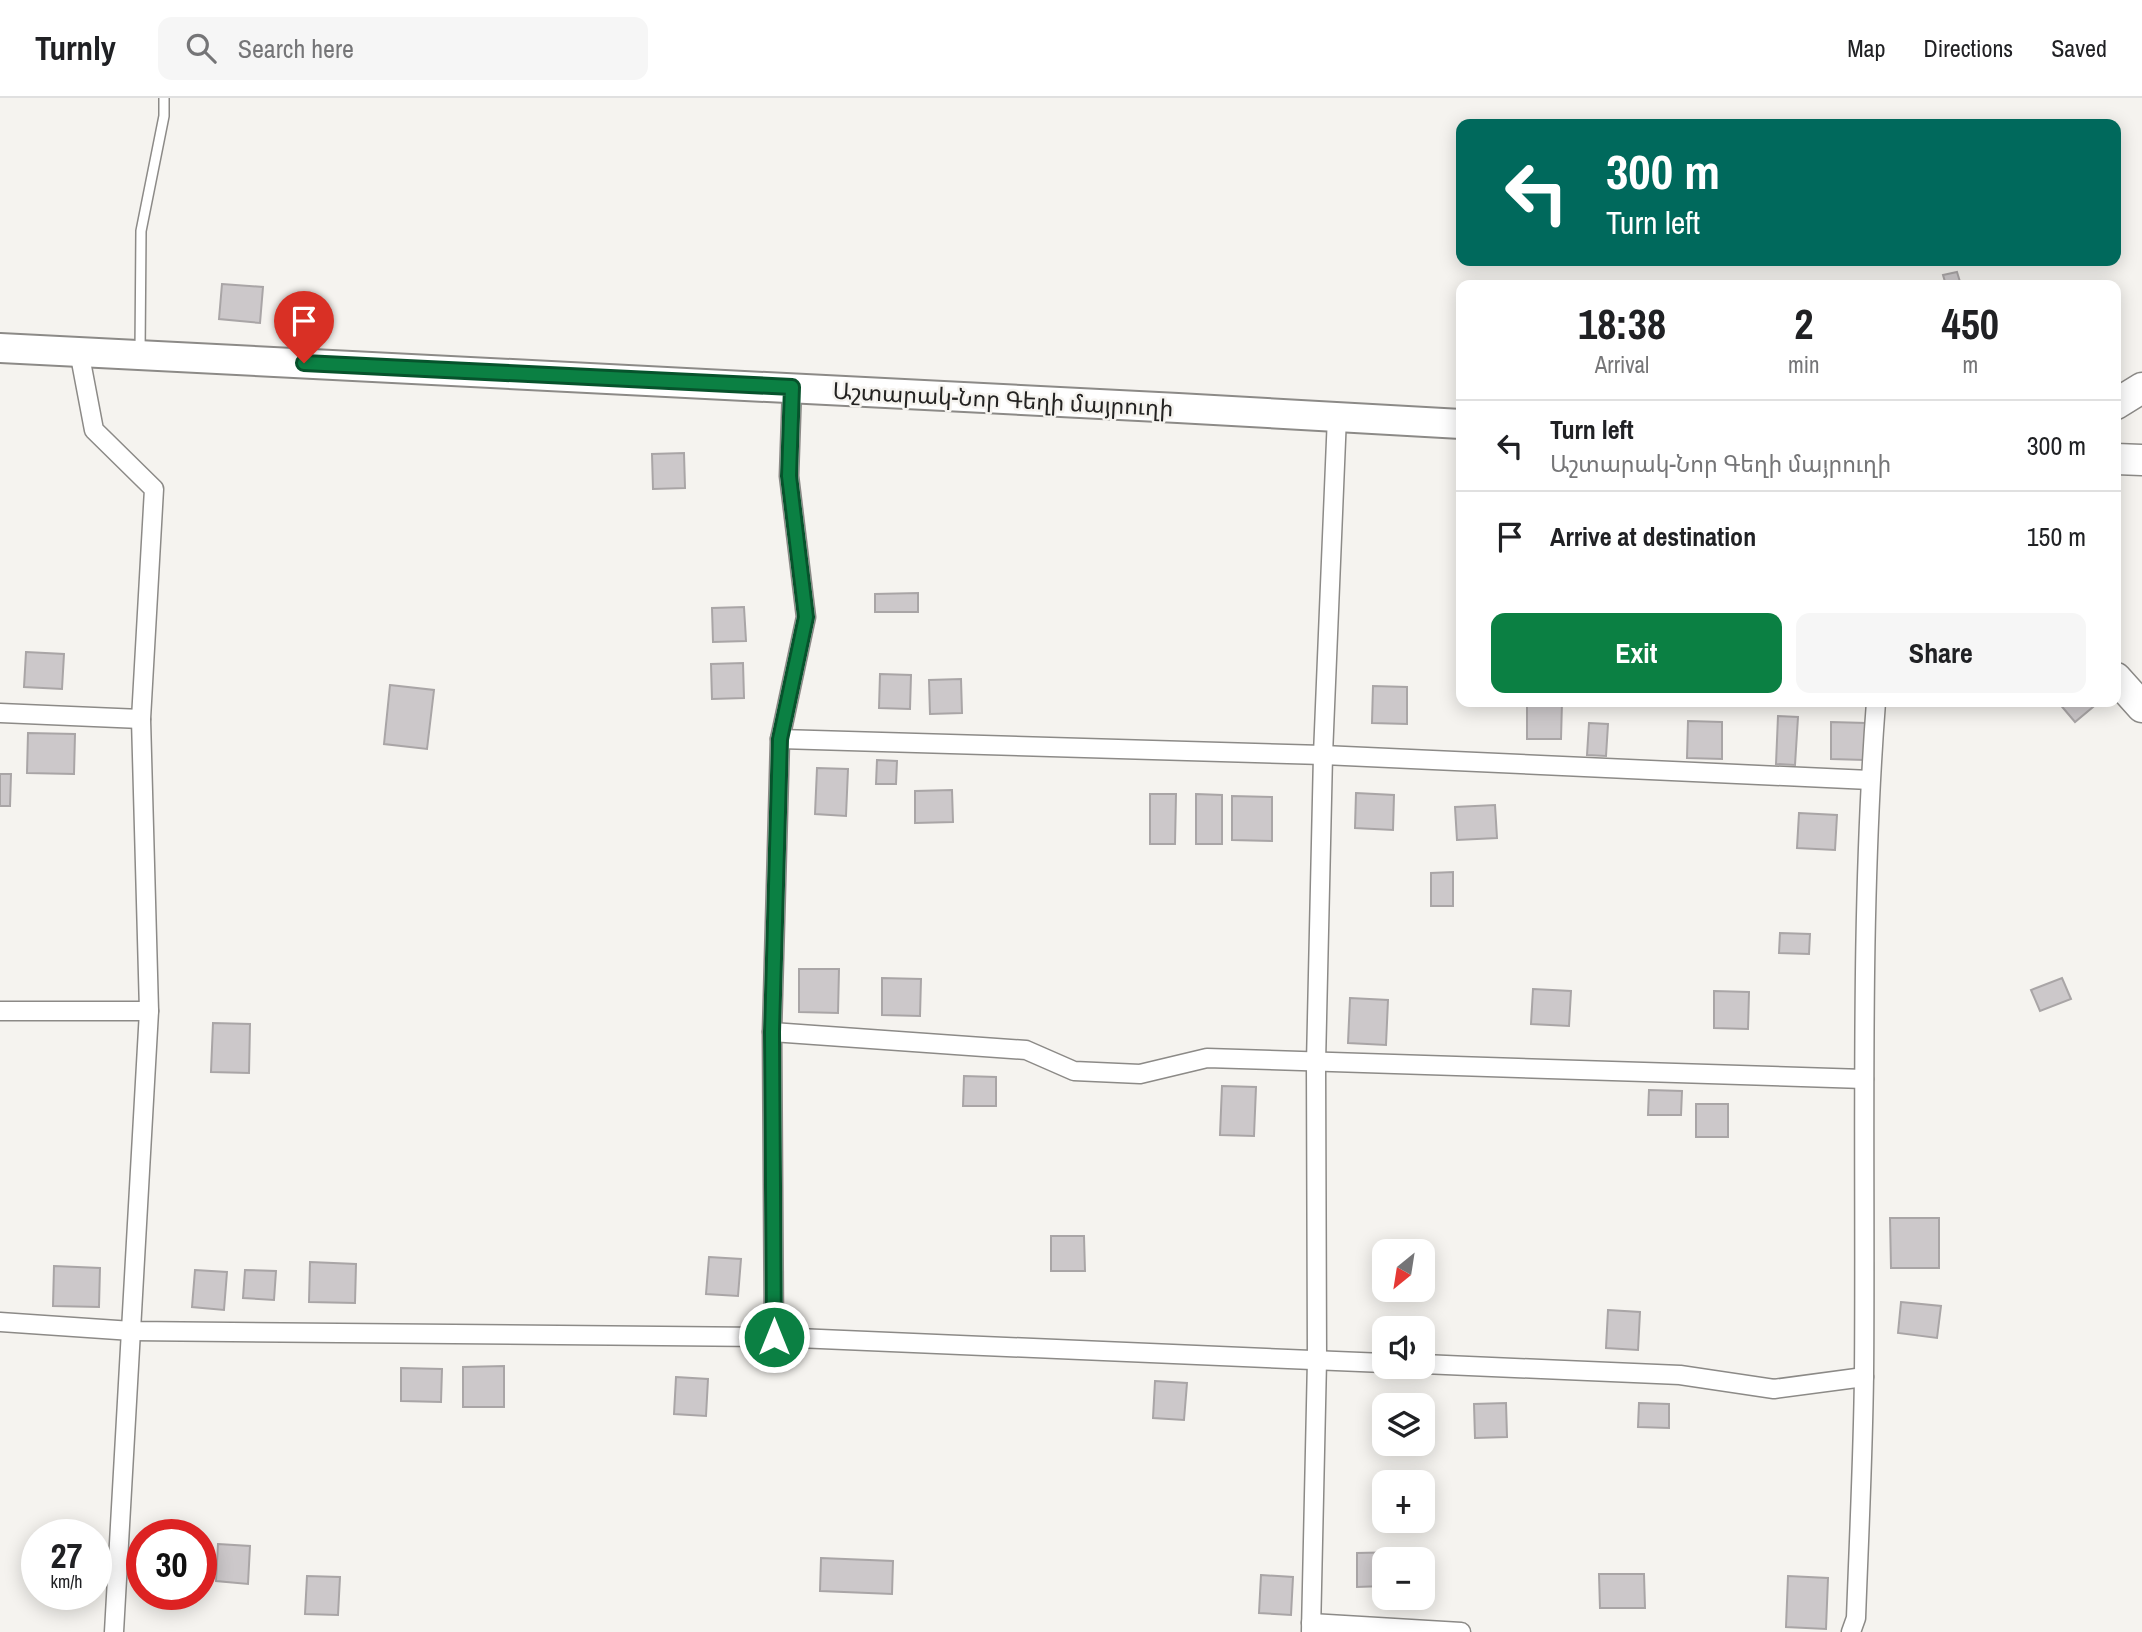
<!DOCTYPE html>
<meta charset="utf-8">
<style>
body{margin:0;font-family:"Archivo Narrow","Noto Sans Armenian",sans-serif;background:#f6f6f6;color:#202124;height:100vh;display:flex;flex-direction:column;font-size:26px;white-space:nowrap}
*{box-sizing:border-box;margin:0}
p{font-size:23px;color:#757577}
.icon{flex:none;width:38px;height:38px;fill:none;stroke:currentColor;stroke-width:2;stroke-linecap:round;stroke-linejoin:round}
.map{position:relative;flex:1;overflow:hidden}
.panel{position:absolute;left:1456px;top:182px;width:665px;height:427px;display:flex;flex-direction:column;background:#fff;border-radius:14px;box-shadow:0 4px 18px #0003}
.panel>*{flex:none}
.top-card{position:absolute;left:1456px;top:21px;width:665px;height:147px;border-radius:14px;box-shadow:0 4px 18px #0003;background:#00695c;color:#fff;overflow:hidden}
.needle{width:46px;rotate:210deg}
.buttons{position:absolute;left:1372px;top:1141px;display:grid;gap:14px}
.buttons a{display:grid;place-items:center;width:63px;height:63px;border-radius:14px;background:#fff;box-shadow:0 4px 18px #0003;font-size:35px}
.speed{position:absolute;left:21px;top:1421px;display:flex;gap:14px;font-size:35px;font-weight:700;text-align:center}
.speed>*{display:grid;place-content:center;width:91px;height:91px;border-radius:50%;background:#fff;box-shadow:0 4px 18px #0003;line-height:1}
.speed small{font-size:18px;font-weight:400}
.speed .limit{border:10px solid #d22;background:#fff;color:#111}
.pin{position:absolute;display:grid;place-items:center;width:60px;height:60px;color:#fff;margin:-72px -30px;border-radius:50% 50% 50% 0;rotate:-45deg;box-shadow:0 0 7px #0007}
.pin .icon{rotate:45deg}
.me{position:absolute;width:77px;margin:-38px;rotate:0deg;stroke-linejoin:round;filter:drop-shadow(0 0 5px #0008)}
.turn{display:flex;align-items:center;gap:24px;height:147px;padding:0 35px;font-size:32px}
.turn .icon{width:91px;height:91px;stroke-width:2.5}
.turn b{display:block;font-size:49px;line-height:60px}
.eta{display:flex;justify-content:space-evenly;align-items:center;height:119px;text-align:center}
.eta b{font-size:42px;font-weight:800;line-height:49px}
.primary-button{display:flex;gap:14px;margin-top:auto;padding:14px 35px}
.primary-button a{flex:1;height:80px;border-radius:14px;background:#0b8043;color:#fff;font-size:28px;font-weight:800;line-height:80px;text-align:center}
.primary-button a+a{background:#f6f6f6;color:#202124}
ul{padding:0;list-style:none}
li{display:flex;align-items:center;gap:21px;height:91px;padding:0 35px;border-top:2px solid #e0e0e0}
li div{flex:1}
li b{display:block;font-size:26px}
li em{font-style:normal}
header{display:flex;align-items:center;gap:42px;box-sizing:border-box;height:98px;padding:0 35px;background:#fff;border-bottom:2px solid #e0e0e0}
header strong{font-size:33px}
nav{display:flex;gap:38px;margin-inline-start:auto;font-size:24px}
.search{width:490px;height:63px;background:#f6f6f6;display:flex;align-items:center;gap:18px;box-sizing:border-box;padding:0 24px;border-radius:14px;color:#757577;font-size:26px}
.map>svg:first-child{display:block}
</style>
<header>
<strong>Turnly</strong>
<div class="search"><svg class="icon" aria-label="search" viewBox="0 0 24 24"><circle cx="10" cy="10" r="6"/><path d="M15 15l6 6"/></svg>Search here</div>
<nav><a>Map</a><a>Directions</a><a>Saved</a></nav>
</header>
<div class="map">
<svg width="2142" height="1534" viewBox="0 0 2142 1534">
<rect width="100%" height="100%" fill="#f5f3ef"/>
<g fill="#ccc8ca" stroke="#a9a5a6" stroke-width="2">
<path d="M1957,174L1961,187H1946L1943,177Z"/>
<path d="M222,186L263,189L260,225L219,221Z"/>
<path d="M684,355L685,390L653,391L652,356Z"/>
<path d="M918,495V514H875V496Z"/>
<path d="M744,509L746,543L713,544L712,510Z"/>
<path d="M26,554L64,556L62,591L24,589Z"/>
<path d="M743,565L744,600L712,601L711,566Z"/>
<path d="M880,576L911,577L910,611L879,610Z"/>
<path d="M961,581L962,615L930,616L929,582Z"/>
<path d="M390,587L434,592L427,651L384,646Z"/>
<path d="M1373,588L1407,589V626L1372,625Z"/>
<path d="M1527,604H1562L1561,641H1527Z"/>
<path d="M2058,604H2099L2075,624Z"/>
<path d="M1778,618L1798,619L1795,667L1776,666Z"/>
<path d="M1688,623L1722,624V661L1687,660Z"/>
<path d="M1831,624L1866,625L1865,662L1831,661Z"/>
<path d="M1589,625L1608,626L1606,658L1587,657Z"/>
<path d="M28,635L75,636L74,676L27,675Z"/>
<path d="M877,662L897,663L896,686H876Z"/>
<path d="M817,670L848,671L846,718L815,716Z"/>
<path d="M0,676H11L10,708H0Z"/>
<path d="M952,692L953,724L915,725V693Z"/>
<path d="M1356,695L1394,697L1393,732L1355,730Z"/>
<path d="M1150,696H1176L1175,746H1150Z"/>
<path d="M1196,696L1222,697V746H1196Z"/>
<path d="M1232,698L1272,699V743L1232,742Z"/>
<path d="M1495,707L1497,740L1457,742L1455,709Z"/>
<path d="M1799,715L1837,717L1835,752L1797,750Z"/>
<path d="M1453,774V808H1431V775Z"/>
<path d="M1780,835L1810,836L1809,856L1779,855Z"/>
<path d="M799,871H839L838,915L799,914Z"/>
<path d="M882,880L921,881L920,918L882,917Z"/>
<path d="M2062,880L2071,901L2040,913L2031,892Z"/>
<path d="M1533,891L1571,893L1569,928L1531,926Z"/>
<path d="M1714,893L1749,894L1748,931L1714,930Z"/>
<path d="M1350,900L1388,902L1386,947L1348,945Z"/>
<path d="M213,925L250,926L249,975L211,974Z"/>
<path d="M964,978L996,979V1008H963Z"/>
<path d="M1222,988L1256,989L1254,1038L1220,1037Z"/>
<path d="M1649,992L1682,993L1681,1017H1648Z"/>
<rect x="1696" y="1006" width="32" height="33"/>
<path d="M1890,1120H1939V1170H1891Z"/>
<path d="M1051,1138H1084L1085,1173H1051Z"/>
<path d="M709,1159L741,1161L738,1198L706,1196Z"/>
<path d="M310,1164L356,1166L355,1205L309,1204Z"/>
<path d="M54,1168L100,1170L99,1209L53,1208Z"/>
<path d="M195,1172L227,1174L224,1212L192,1209Z"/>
<path d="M245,1172L276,1173L274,1202L243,1200Z"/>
<path d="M1901,1204L1941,1208L1937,1240L1898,1235Z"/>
<path d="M1608,1212L1640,1214L1638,1252L1606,1250Z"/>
<path d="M504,1268V1309H463V1269Z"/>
<path d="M401,1270L442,1271L441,1304L401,1303Z"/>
<path d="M676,1279L708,1281L706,1318L674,1316Z"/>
<path d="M1155,1283L1187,1285L1184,1322L1153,1320Z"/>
<path d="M1506,1305L1507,1339L1475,1340L1474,1306Z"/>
<path d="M1639,1305L1669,1306V1330L1638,1329Z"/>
<path d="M49,1426L85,1427L84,1437H48Z"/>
<path d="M218,1446L250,1448L248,1486L216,1483Z"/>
<path d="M1403,1454V1461H1384V1488L1357,1489V1455Z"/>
<path d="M821,1460L893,1463L892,1496L820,1493Z"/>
<path d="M1599,1476H1644L1645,1510H1600Z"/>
<path d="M1261,1477L1293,1479L1291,1517L1259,1515Z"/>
<path d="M307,1478L340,1479L338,1517L305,1516Z"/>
<path d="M1788,1478L1828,1480L1826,1531L1786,1529Z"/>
</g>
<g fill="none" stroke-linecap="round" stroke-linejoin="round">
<defs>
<path id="service" d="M140,255L141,133L164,18V0"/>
<g id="minor">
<path d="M79,253L94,332L154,391L141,621L149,913L114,1534"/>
<path d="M0,615L141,621"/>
<path d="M780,641L1323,657L1870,682"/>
<path d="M0,913H149"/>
<path d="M772,934L1026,952L1074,973L1140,976L1207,960L1864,981"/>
<path d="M0,1224L132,1233L774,1239L1384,1265"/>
<path d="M774,1239L772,934L780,641L806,519L789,378L792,290"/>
<path d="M1423,1266L1680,1277L1774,1291L1864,1279"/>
<path d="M1311,1525L1461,1534"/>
<path d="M1311,1534L1317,1262L1316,965L1323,657L1337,318"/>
<path d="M1851,1534L1856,1520C1859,1439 1863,1358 1864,1277C1866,1053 1859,827 1876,604"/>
</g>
<path id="primary" d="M0,250L1178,310L1461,326"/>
<g id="trunk">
<path d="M2116,306L2142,290"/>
<path d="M2116,361L2142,362"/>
<path d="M2116,580L2142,609"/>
</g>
</defs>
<use href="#service" stroke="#8c8a87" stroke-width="12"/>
<use href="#minor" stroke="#8c8a87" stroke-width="21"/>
<use href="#primary" stroke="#8c8a87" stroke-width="32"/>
<use href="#trunk" stroke="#8c8a87" stroke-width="33"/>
<use href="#service" stroke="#fff" stroke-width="9"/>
<use href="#minor" stroke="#fff" stroke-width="18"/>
<use href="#primary" stroke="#fff" stroke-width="28"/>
<use href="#trunk" stroke="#fff" stroke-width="30"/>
</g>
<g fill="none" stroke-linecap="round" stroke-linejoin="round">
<defs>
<path id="route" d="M304,265L792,289L789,378L806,519L780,641L772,934L774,1239"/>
</defs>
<use href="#route" stroke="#07532c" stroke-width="18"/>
<use href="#route" stroke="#0b8043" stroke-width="12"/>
</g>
<g text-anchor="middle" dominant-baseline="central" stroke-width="5" stroke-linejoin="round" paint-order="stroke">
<g font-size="23" fill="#242322" stroke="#f5f3ef">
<text transform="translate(1003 301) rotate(3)">Աշտարակ-Նոր Գեղի մայրուղի</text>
</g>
</g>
</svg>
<div class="buttons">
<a><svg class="needle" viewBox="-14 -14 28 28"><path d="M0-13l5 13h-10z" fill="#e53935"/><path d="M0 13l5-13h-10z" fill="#757577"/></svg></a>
<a><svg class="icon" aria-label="sound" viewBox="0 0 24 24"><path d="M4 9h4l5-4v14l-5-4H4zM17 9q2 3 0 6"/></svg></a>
<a><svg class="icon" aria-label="layers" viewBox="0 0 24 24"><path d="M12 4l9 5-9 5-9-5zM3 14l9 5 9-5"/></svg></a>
<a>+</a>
<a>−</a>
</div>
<div class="speed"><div>27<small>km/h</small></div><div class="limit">30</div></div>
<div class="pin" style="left:304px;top:265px;background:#d93025"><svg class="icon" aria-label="arrive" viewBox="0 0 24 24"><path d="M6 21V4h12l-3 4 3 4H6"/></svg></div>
<svg class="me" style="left:774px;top:1239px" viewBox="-20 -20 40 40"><circle r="17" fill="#0b8043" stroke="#fff" stroke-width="3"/><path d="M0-11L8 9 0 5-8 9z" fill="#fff"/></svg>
<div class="top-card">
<div class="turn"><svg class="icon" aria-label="left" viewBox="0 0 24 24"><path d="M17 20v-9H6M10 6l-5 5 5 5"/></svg><div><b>300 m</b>Turn left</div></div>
</div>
<section class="panel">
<div class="eta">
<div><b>18:38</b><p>Arrival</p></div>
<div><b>2</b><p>min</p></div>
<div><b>450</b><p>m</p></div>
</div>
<ul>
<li><svg class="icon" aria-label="left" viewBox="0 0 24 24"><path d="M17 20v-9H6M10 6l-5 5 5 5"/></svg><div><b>Turn left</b><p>Աշտարակ-Նոր Գեղի մայրուղի</p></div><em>300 m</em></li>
<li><svg class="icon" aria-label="arrive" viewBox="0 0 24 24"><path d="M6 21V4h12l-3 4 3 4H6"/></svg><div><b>Arrive at destination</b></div><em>150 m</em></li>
</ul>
<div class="primary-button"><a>Exit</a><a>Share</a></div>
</section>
</div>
